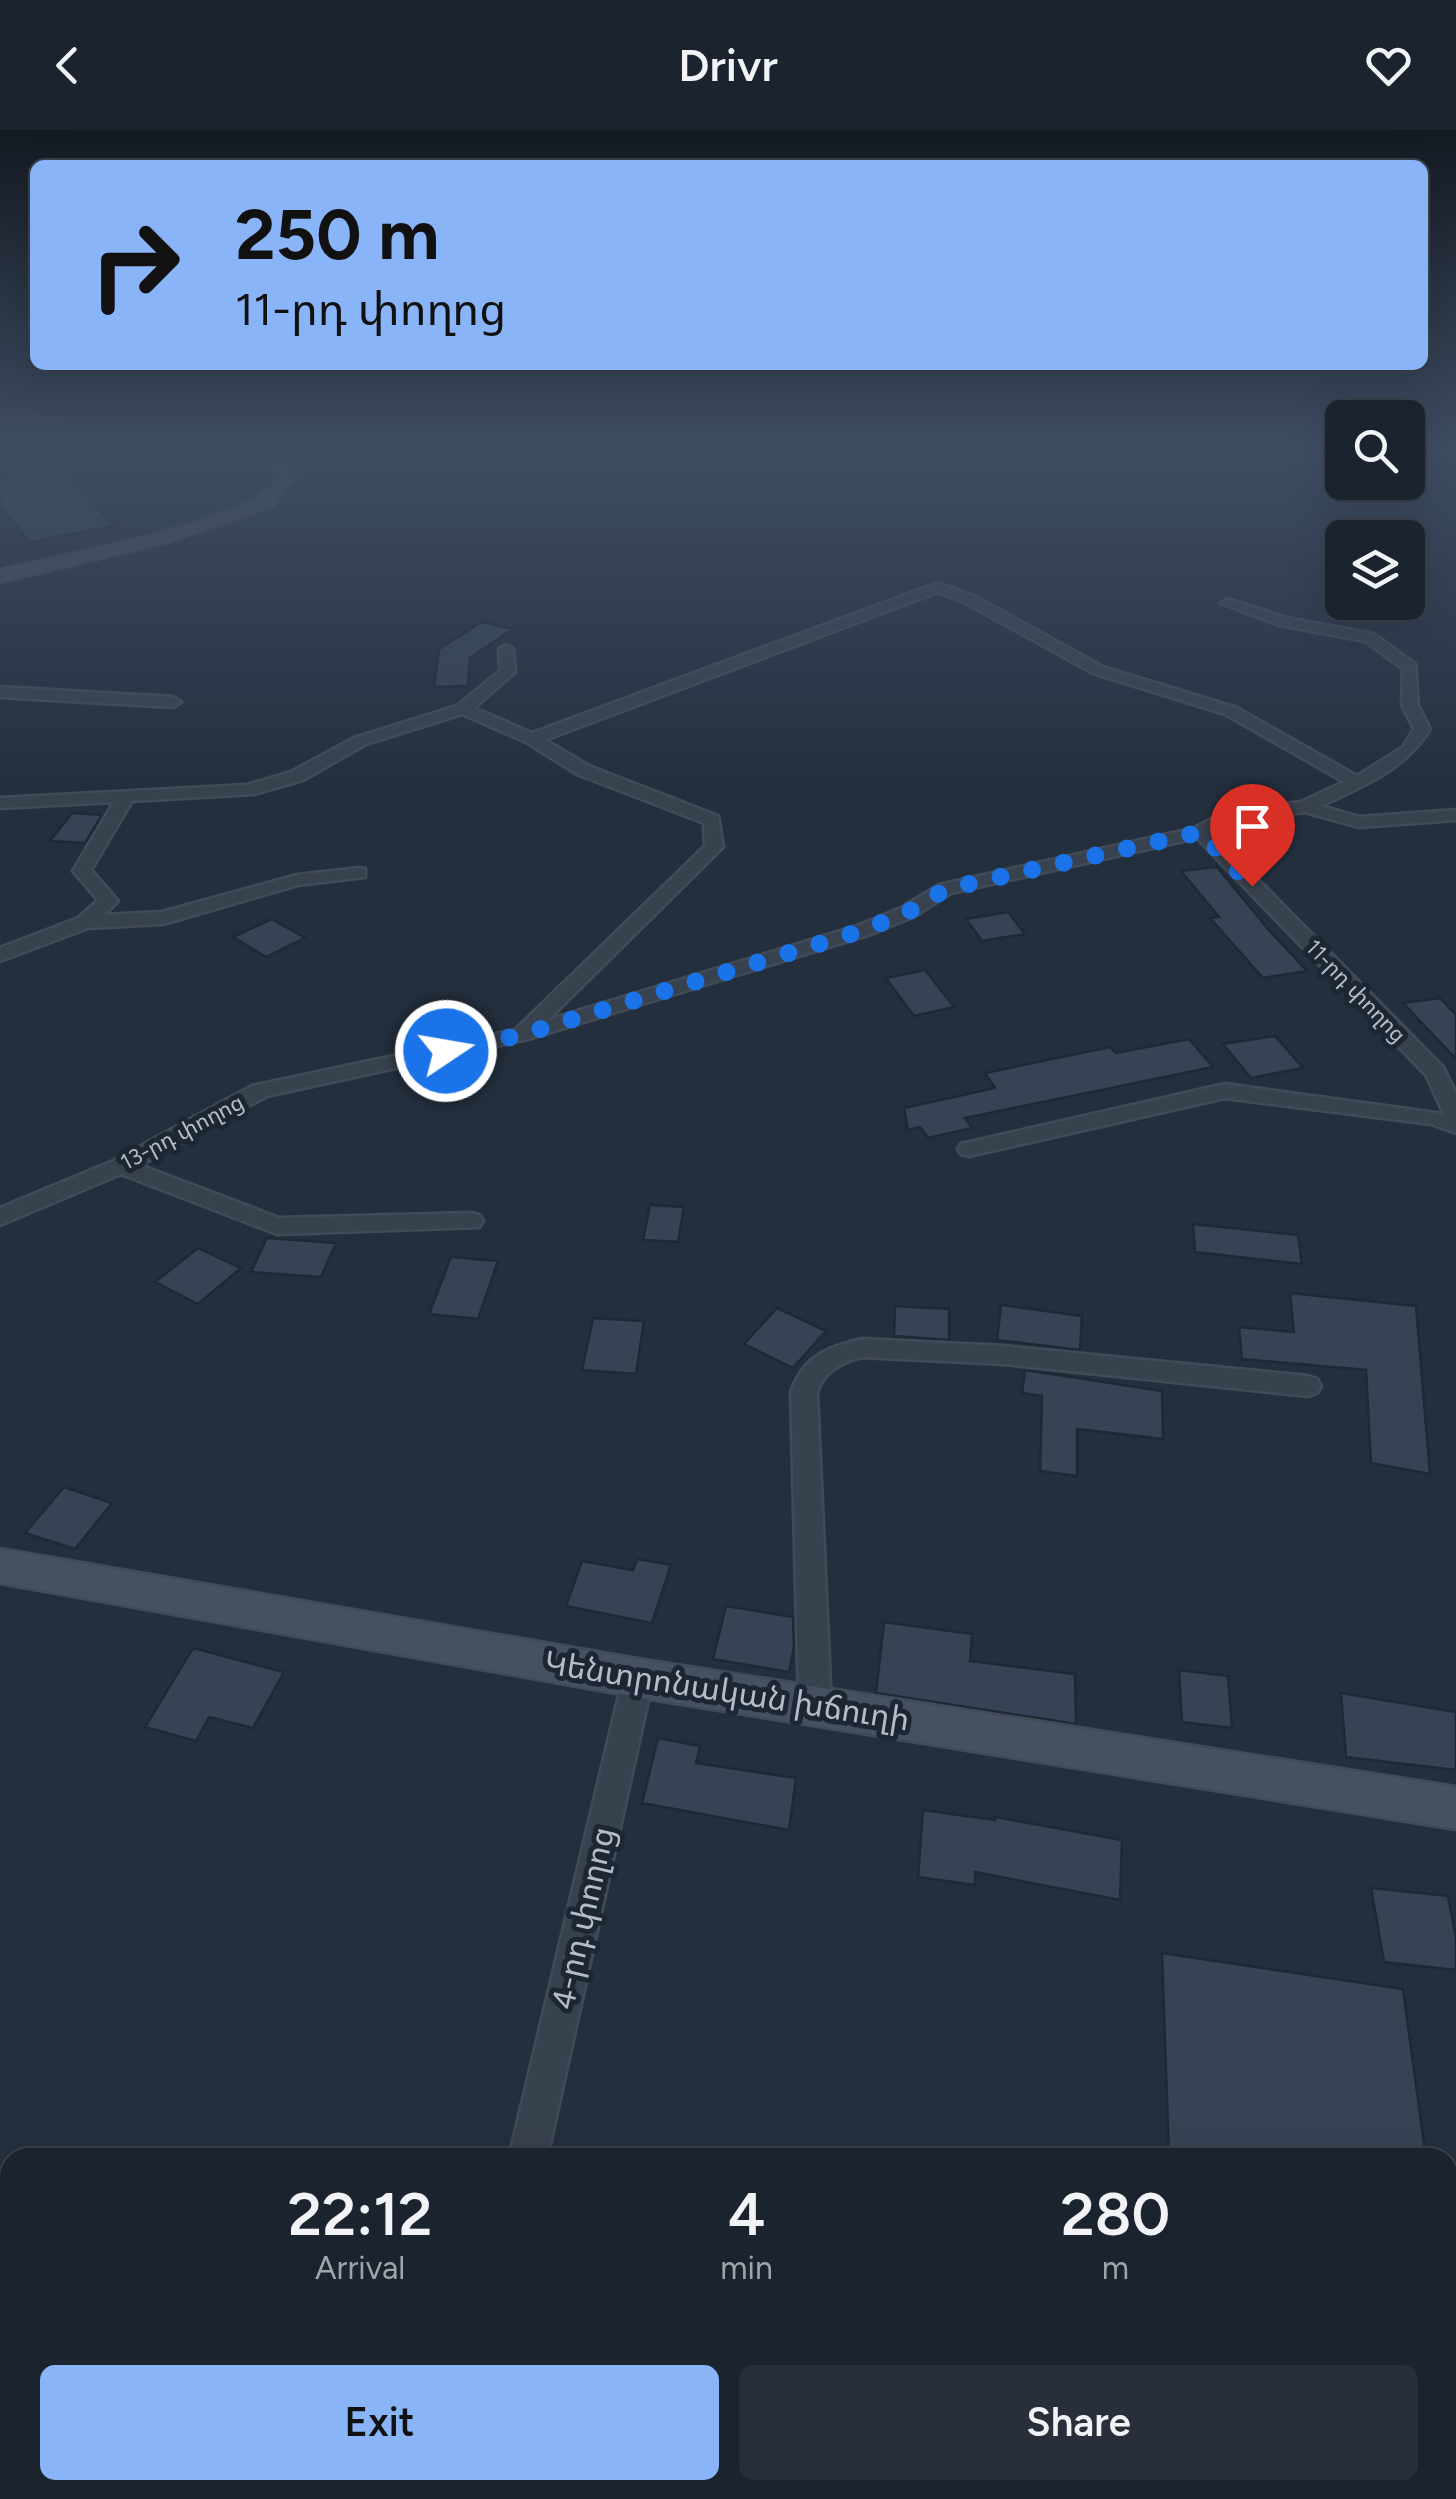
<!DOCTYPE html>
<meta charset="utf-8">
<style>
body{margin:0;font-family:Figtree,"Noto Sans Armenian",sans-serif;background:#282f3a;color:#f1f3f6;height:100vh;display:flex;flex-direction:column;font-size:38px;white-space:nowrap}
*{box-sizing:border-box;margin:0}
p{font-size:32px;color:#a0a4aa}
.icon{flex:none;width:55px;height:55px;fill:none;stroke:currentColor;stroke-width:2;stroke-linecap:round;stroke-linejoin:round}
.map{position:relative;flex:1;overflow:hidden}
.side{position:absolute;left:0px;top:2018px;width:1458px;height:352px;display:flex;flex-direction:column;background:#1b232e;border-radius:30px 30px 0 0;box-shadow:0 10px 40px #0002,0 0 0 2px #39404a}
.side>*{flex:none}
.top-card{position:absolute;left:30px;top:30px;width:1398px;height:210px;border-radius:15px;box-shadow:0 10px 40px #0002,0 0 0 2px #39404a;background:#8ab4f8;color:#111;overflow:hidden}
.tools{position:absolute;left:1325px;top:270px;display:grid;gap:20px}
.tools a{display:grid;place-items:center;width:100px;height:100px;border-radius:15px;background:#1b232e;box-shadow:0 10px 40px #0002,0 0 0 2px #39404a;font-size:50px}
.pin{position:absolute;display:grid;place-items:center;width:85px;height:85px;color:#fff;margin:-102px -42px;border-radius:50% 50% 50% 0;rotate:-45deg;box-shadow:0 0 10px #0007}
.pin .icon{rotate:45deg}
.me{position:absolute;width:110px;margin:-55px;rotate:78deg;stroke-linejoin:round;filter:drop-shadow(0 0 8px #0008)}
.turn{display:flex;align-items:center;gap:35px;height:210px;padding:0 40px;font-size:45px}
.turn .icon{width:130px;height:130px;stroke-width:2.5}
.turn b{display:block;font-size:70px;line-height:85px}
.eta{display:flex;justify-content:space-evenly;align-items:center;height:170px;text-align:center}
.eta b{font-size:60px;font-weight:600;line-height:70px}
.button{display:flex;gap:20px;margin-top:auto;padding:20px 40px}
.button a{flex:1;height:115px;border-radius:15px;background:#8ab4f8;color:#111;font-size:40px;font-weight:600;line-height:115px;text-align:center}
.button a+a{background:#282f3a;color:#f1f3f6}
header{display:flex;justify-content:space-between;align-items:center;height:130px;padding:0 40px;background:#1b232e;font-size:45px;font-weight:600}
.map>svg:first-child{display:block}
</style>
<header><svg class="icon" aria-label="back" viewBox="0 0 24 24"><path d="M15 5l-7 7 7 7"/></svg>Drivr<svg class="icon" aria-label="heart" viewBox="0 0 24 24"><path d="M12 20l-8-8c-3-5 5-10 8-4 3-6 11-1 8 4z"/></svg></header>
<div class="map">
<svg width="1456" height="2369" viewBox="0 0 1456 2369">
<rect width="100%" height="100%" fill="#242f3e"/>
<g fill="#364354" stroke="#1f2835" stroke-width="2.5">
<path d="M59,339L115,396L30,412L0,377V350Z"/>
<path d="M481,492L513,499L470,528L468,556L434,557L439,519Z"/>
<path d="M72,683L102,685L85,713L50,711Z"/>
<path d="M1217,737L1268,799L1307,841L1263,848L1210,788L1219,787L1181,741Z"/>
<path d="M1008,782L1025,804L982,811L966,789Z"/>
<path d="M272,789L305,808L266,827L233,807Z"/>
<path d="M925,840L954,877L914,886L886,848Z"/>
<path d="M1440,868L1456,885V929L1403,873Z"/>
<path d="M1275,906L1303,938L1251,948L1223,914Z"/>
<path d="M1189,909L1213,937L965,988L972,998L928,1008L920,997L908,1000L904,978L995,958L985,943L1110,917L1116,923Z"/>
<path d="M650,1075L684,1077L678,1112L643,1110Z"/>
<path d="M1193,1094L1298,1105L1302,1134L1195,1122Z"/>
<path d="M267,1108L336,1113L321,1147L251,1142Z"/>
<path d="M198,1118L241,1138L198,1174L155,1152Z"/>
<path d="M451,1127L498,1131L478,1189L429,1184Z"/>
<path d="M1290,1163L1416,1176L1430,1344L1371,1333L1366,1240L1242,1229L1239,1197L1294,1202Z"/>
<path d="M1001,1175L1082,1186L1080,1220L997,1210Z"/>
<path d="M895,1176L949,1179V1210L894,1206Z"/>
<path d="M777,1178L826,1201L793,1238L744,1214Z"/>
<path d="M593,1188L644,1191L636,1244L582,1240Z"/>
<path d="M1025,1240L1162,1261L1163,1309L1077,1299V1346L1040,1341L1042,1266L1022,1263Z"/>
<path d="M64,1357L112,1373L75,1419L25,1403Z"/>
<path d="M637,1429L671,1435L652,1493L566,1476L582,1431L633,1440Z"/>
<path d="M726,1476L793,1487L794,1518L789,1542L713,1529Z"/>
<path d="M884,1492L972,1504L970,1531L1075,1544L1076,1594L876,1563Z"/>
<path d="M193,1518L284,1542L253,1598L209,1587L196,1611L145,1597Z"/>
<path d="M1179,1540L1228,1546L1232,1598L1182,1592Z"/>
<path d="M1341,1563L1456,1582V1640L1346,1627Z"/>
<path d="M658,1608L700,1616L696,1633L796,1648L789,1700L642,1673Z"/>
<path d="M923,1680L995,1690V1687L1122,1710L1120,1770L975,1742V1755L918,1747Z"/>
<path d="M1371,1758L1448,1766L1456,1808V1840L1384,1832Z"/>
<path d="M1162,1823L1403,1859L1426,2028H1169Z"/>
</g>
<g fill="none" stroke-linecap="round" stroke-linejoin="round">
<defs>
<g id="minor">
<path d="M938,453L974,466L1103,537L1237,578L1357,646L1403,617L1414,599L1402,575L1403,539L1365,511L1279,495L1221,473L1228,469L1287,488L1374,504L1415,534L1418,575L1430,599C1405,640 1363,656 1321,676L1359,687L1456,680V690L1359,697L1305,682L1235,690L1212,703L1443,937L1456,963V1003L1431,994L1225,968L969,1026L961,1024L958,1019L961,1014L1225,954L1444,984L1426,945L1197,708L951,763L915,786L871,804L528,909L267,966L140,1035L279,1088L471,1083L479,1085L483,1091L479,1097L277,1104L121,1044L0,1095V1078L113,1031L252,956L515,900L705,716L704,693L577,644L526,612L462,584L366,614L303,650L254,664L132,671L91,740L118,771L104,785L162,782L297,745L359,738L365,739V747L298,755L163,794L88,798L0,831V818L78,788L98,770L73,741L114,672L0,678V668L247,655L291,642L354,608L457,576L500,541L499,519L506,515L513,519L515,542L474,578L532,603ZM938,462L964,472L1093,543L1225,584L1344,652L1301,672L1225,681L1195,698L939,755L901,778L857,796L548,890L723,717L718,686L589,636L545,610Z"/>
<path d="M0,557L173,567L181,572L173,577L0,567Z"/>
<path d="M862,1209L1003,1216L1308,1246L1317,1249L1321,1256L1317,1263L1308,1266L1003,1234L862,1227C842,1232 824,1241 817,1262L831,1576L826,1586L815,1590L804,1586L799,1576L791,1262C803,1226 828,1217 862,1209Z"/>
<path d="M638,1535L649,1539L653,1548L547,2028H509L623,1548L627,1539Z"/>
<path d="M166,2360H210L214,2369H162Z"/>
<path d="M430,2360H474L472,2369H428Z"/>
</g>
<g id="secondary">
<path d="M266,322H282L294,350L272,376L167,412L0,452V440C56,427 249,392 278,350Z"/>
<path d="M0,1419L638,1529L1456,1657V1699L638,1567L0,1453Z"/>
</g>
</defs>
<use href="#minor" stroke="#414a57" stroke-width="5"/>
<use href="#secondary" stroke="#414a57" stroke-width="5"/>
<use href="#minor" fill="#38414e" fill-rule="evenodd"/>
<use href="#secondary" fill="#465061" fill-rule="evenodd"/>
</g>
<linearGradient id="sky" x2="0" y2="1"><stop stop-color="#141a22"/><stop offset="0.49" stop-color="#3f4d63"/><stop offset="1" stop-color="#3f4d63" stop-opacity="0"/></linearGradient>
<rect width="1456" height="654" fill="url(#sky)"/>
<g fill="none" stroke-linecap="round" stroke-linejoin="round">
<path stroke="#1a73e8" stroke-width="18" stroke-dasharray="0 32.4" d="M446,921L521,905L864,800L908,782L946,759L1201,702L1252,756"/>
</g>
<g text-anchor="middle" dominant-baseline="central" stroke-width="10" stroke-linejoin="round" paint-order="stroke">
<g font-size="22" fill="#b4bcc9" stroke="#1d2633">
<text transform="translate(1356 861) rotate(46)">11-րդ փողոց</text>
<text transform="translate(182 1002) rotate(-28)">13-րդ փողոց</text>
</g>
<g font-size="32" fill="#b4bcc9" stroke="#1d2633">
<text transform="translate(727 1561) rotate(9)">Կենտրոնական խճուղի</text>
<text transform="translate(583 1788) rotate(-77)">4-րդ փողոց</text>
</g>
</g>
</svg>
<div class="tools">
<a><svg class="icon" aria-label="search" viewBox="0 0 24 24"><circle cx="10" cy="10" r="6"/><path d="M15 15l6 6"/></svg></a>
<a><svg class="icon" aria-label="layers" viewBox="0 0 24 24"><path d="M12 4l9 5-9 5-9-5zM3 14l9 5 9-5"/></svg></a>
</div>
<div class="pin" style="left:1252px;top:756px;background:#d93025"><svg class="icon" aria-label="arrive" viewBox="0 0 24 24"><path d="M6 21V4h12l-3 4 3 4H6"/></svg></div>
<svg class="me" style="left:446px;top:921px" viewBox="-20 -20 40 40"><circle r="17" fill="#1a73e8" stroke="#fff" stroke-width="3"/><path d="M0-11L8 9 0 5-8 9z" fill="#fff"/></svg>
<div class="top-card">
<div class="turn"><svg class="icon" aria-label="right" viewBox="0 0 24 24"><path d="M7 20v-9h11M14 6l5 5-5 5"/></svg><div><b>250 m</b>11-րդ փողոց</div></div>
</div>
<section class="side">
<div class="eta">
<div><b>22:12</b><p>Arrival</p></div>
<div><b>4</b><p>min</p></div>
<div><b>280</b><p>m</p></div>
</div>
<div class="button"><a>Exit</a><a>Share</a></div>
</section>
</div>
